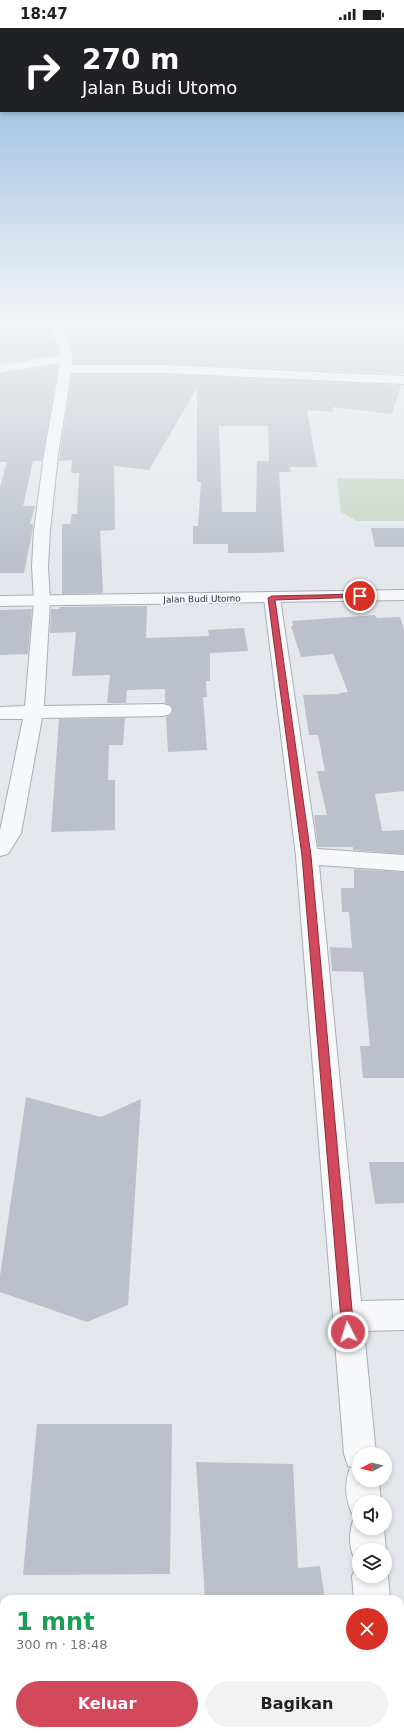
<!DOCTYPE html>
<html lang="id">
<meta charset="utf-8">
<style>
body{margin:0;font-family:"DejaVu Sans",sans-serif;background:#f2f2f2;color:#202124;height:100vh;display:flex;flex-direction:column;font-size:15px;white-space:nowrap}
*{box-sizing:border-box;margin:0}
p{font-size:13px;color:#757577}
.icon{flex:none;width:22px;height:22px;fill:none;stroke:currentColor;stroke-width:2;stroke-linecap:round;stroke-linejoin:round}
.map{position:relative;flex:1;overflow:hidden}
.sheet{position:absolute;left:0px;top:1567px;width:404px;height:140px;display:flex;flex-direction:column;background:#fff;border-radius:12px 12px 0 0;box-shadow:0 2px 6px #0003}
.sheet>*{flex:none}
.guide{position:absolute;left:0px;top:0px;width:404px;height:84px;box-shadow:0 2px 6px #0003;background:#202124;color:#fff;overflow:hidden}
.needle{width:26px;rotate:263deg}
.controls{position:absolute;left:352px;top:1419px;display:grid;gap:8px}
.controls a{display:grid;place-items:center;width:40px;height:40px;border-radius:50%;background:#fff;box-shadow:0 2px 6px #0003;font-size:20px}
.pin{position:absolute;display:grid;place-items:center;width:34px;height:34px;color:#fff;margin:-17px;border:2px solid #fff;border-radius:50%;box-shadow:0 1px 4px #0007}
.me{position:absolute;width:44px;margin:-22px;rotate:355deg;stroke-linejoin:round;filter:drop-shadow(0 0 3px #0008)}
.turn{display:flex;align-items:center;gap:14px;height:84px;padding:0 16px;font-size:18px}
.turn .icon{width:52px;height:52px;stroke-width:2.5}
.turn b{display:block;font-size:28px;line-height:34px}
.round{display:grid;place-items:center;flex:none;width:42px;height:42px;border-radius:21px;background:#f2f2f2}
.summary{display:flex;align-items:center;justify-content:space-between;height:68px;padding:0 16px}
h1{font-size:24px;font-weight:700;line-height:30px;color:#1e9e55}
.cta{display:flex;gap:8px;margin-top:auto;padding:8px 16px}
.cta a{flex:1;height:46px;border-radius:24px;background:#d1495b;color:#fff;font-size:16px;font-weight:700;line-height:46px;text-align:center}
.cta a+a{background:#f2f2f2;color:#202124}
.status{display:flex;justify-content:space-between;align-items:center;height:28px;padding:0 20px;background:#fff;direction:ltr}
.status svg{height:11px;fill:currentColor}
.map>svg:first-child{display:block}
</style>
<div class="status"><b>18:47</b><svg viewBox="0 0 49 12"><path d="M0 12V9h3v3zM5 12V6h3v6zM10 12V3h3v9zM15 12V0h3v12zM26 1h20v11H26zM47 4h2v5h-2z"/></svg></div>
<div class="map">
<svg width="404" height="1707" viewBox="0 0 404 1707">
<rect width="100%" height="100%" fill="#e4e7ec"/>
<path fill="#c9d6c5" d="M337,450L404,451V493H357L341,484Z"/>
<g fill="#bbc0ca" fill-rule="evenodd">
<path d="M24,297H43L48,301L58,319L59,326L0,335V302Z"/>
<path d="M72,297H404V346L164,336H74L72,320L62,299Z"/>
<path d="M58,337L42,433H33L23,478H35L30,496H33L32,505L24,545H0V459L7,434H0V346Z"/>
<path d="M72,346H164L401,357L392,386L333,379L332,384L307,382L317,439H290L291,444H279L284,524L256,525H228V516H193V498H198L201,454H197V360L149,442L114,438L115,502L100,503L103,565L62,566V496H70L72,486H77L79,445H71L72,432L59,433ZM219,398H268L269,433H257L256,484H222Z"/>
<path d="M371,500H404V519H375Z"/>
<path d="M147,578L146,610L209,608L208,602L244,600L248,623L210,625V653H206L207,669H203L207,722L168,724L166,689L171,687L173,681L170,677L165,675V661L127,662L126,675H107L110,647L72,648L76,604L50,605L51,581H59L60,579Z"/>
<path d="M32,581L28,626L0,627V582Z"/>
<path d="M375,587L377,590L400,589L404,601V763L375,766L382,803L404,802V826L353,822V819H318L314,787H327L317,743H325L318,707H309L303,667L340,666L339,665L348,664L333,626L301,629L291,598H293L292,593Z"/>
<path d="M125,690L123,717H109L108,752H115V802L51,804L59,691Z"/>
<path d="M354,841L404,844V1050H363L360,1018H370L363,944L332,943L330,919L352,920L349,884H342L341,860H354Z"/>
<path d="M26,1069L101,1089L141,1071L128,1277L87,1294L0,1264V1248Z"/>
<path d="M369,1134H404V1175L375,1176Z"/>
<path d="M37,1396H172L170,1546L23,1547Z"/>
<path d="M196,1434L293,1436L298,1540L320,1538L325,1571H205Z"/>
</g>
<g fill="none" stroke-linecap="round" stroke-linejoin="round">
<defs>
<g id="minor">
<path d="M47,297H59C66,310 74,321 72,337H164L404,348V356L164,345H71L58,427L50,502L48,538L50,573L44,678L163,676L170,678L172,682L170,686L163,688L42,690L21,805L8,826L0,828V803L23,691H0V679L25,678L34,573L32,538L34,502L44,427L60,335L0,345V337L61,327L59,318Z"/>
<path d="M272,565L278,566L280,570L317,821L404,827V843L319,837L361,1273L404,1272V1302L364,1303L376,1426H359V1452H379L381,1474H359V1500H384L386,1522L385,1525V1522H359V1548H385V1542L388,1548L390,1571H354L352,1548L359,1535C347,1526 348,1499 356,1487L352,1486C345,1470 344,1456 350,1440L352,1439L348,1438L344,1426L296,828L264,570L266,566Z"/>
<rect x="362" y="1703" width="38" height="4"/>
</g>
<path id="tertiary" d="M404,562V572L0,578V568Z"/>
</defs>
<use href="#minor" stroke="#a9aeb7" stroke-width="2"/>
<use href="#tertiary" stroke="#a9aeb7" stroke-width="2"/>
<use href="#minor" fill="#f7f8fa" fill-rule="evenodd"/>
<use href="#tertiary" fill="#f7f8fa" fill-rule="evenodd"/>
</g>
<linearGradient id="sky" x2="0" y2="1"><stop stop-color="#8bb4dd"/><stop offset="0.55" stop-color="#f3f4f6"/><stop offset="1" stop-color="#f3f4f6" stop-opacity="0"/></linearGradient>
<rect width="404" height="536" fill="url(#sky)"/>
<path fill="#d1495b" stroke="#882f3b" d="M360,566H362V569L275,572L311,828L354,1304L352,1308L348,1310L344,1308L342,1304L302,828L268,570L272,568Z"/>
<g text-anchor="middle" dominant-baseline="central" stroke-width="4" stroke-linejoin="round" paint-order="stroke">
<g font-size="9" fill="#2b3445" stroke="#f4f6f9">
<text transform="translate(202 571) rotate(-1)">Jalan Budi Utomo</text>
</g>
</g>
</svg>
<div class="controls">
<a><svg class="needle" viewBox="-14 -14 28 28"><path d="M0-13l5 13h-10z" fill="#e53935"/><path d="M0 13l5-13h-10z" fill="#757577"/></svg></a>
<a><svg class="icon" aria-label="sound" viewBox="0 0 24 24"><path d="M4 9h4l5-4v14l-5-4H4zM17 9q2 3 0 6"/></svg></a>
<a><svg class="icon" aria-label="layers" viewBox="0 0 24 24"><path d="M12 4l9 5-9 5-9-5zM3 14l9 5 9-5"/></svg></a>
</div>
<div class="pin" style="left:360px;top:568px;background:#d93025"><svg class="icon" aria-label="arrive" viewBox="0 0 24 24"><path d="M6 21V4h12l-3 4 3 4H6"/></svg></div>
<svg class="me" style="left:348px;top:1304px" viewBox="-20 -20 40 40"><circle r="17" fill="#d1495b" stroke="#fff" stroke-width="3"/><path d="M0-11L8 9 0 5-8 9z" fill="#fff"/></svg>
<div class="guide">
<div class="turn"><svg class="icon" aria-label="right" viewBox="0 0 24 24"><path d="M7 20v-9h11M14 6l5 5-5 5"/></svg><div><b>270 m</b>Jalan Budi Utomo</div></div>
</div>
<section class="sheet">
<div class="summary"><div><h1>1 mnt</h1><p>300 m · 18:48</p></div><a class="round" style="background:#d93025;color:#fff"><svg class="icon" aria-label="close" viewBox="0 0 24 24"><path d="M6 6l12 12M18 6L6 18"/></svg></a></div>
<div class="cta"><a>Keluar</a><a>Bagikan</a></div>
</section>
</div>
